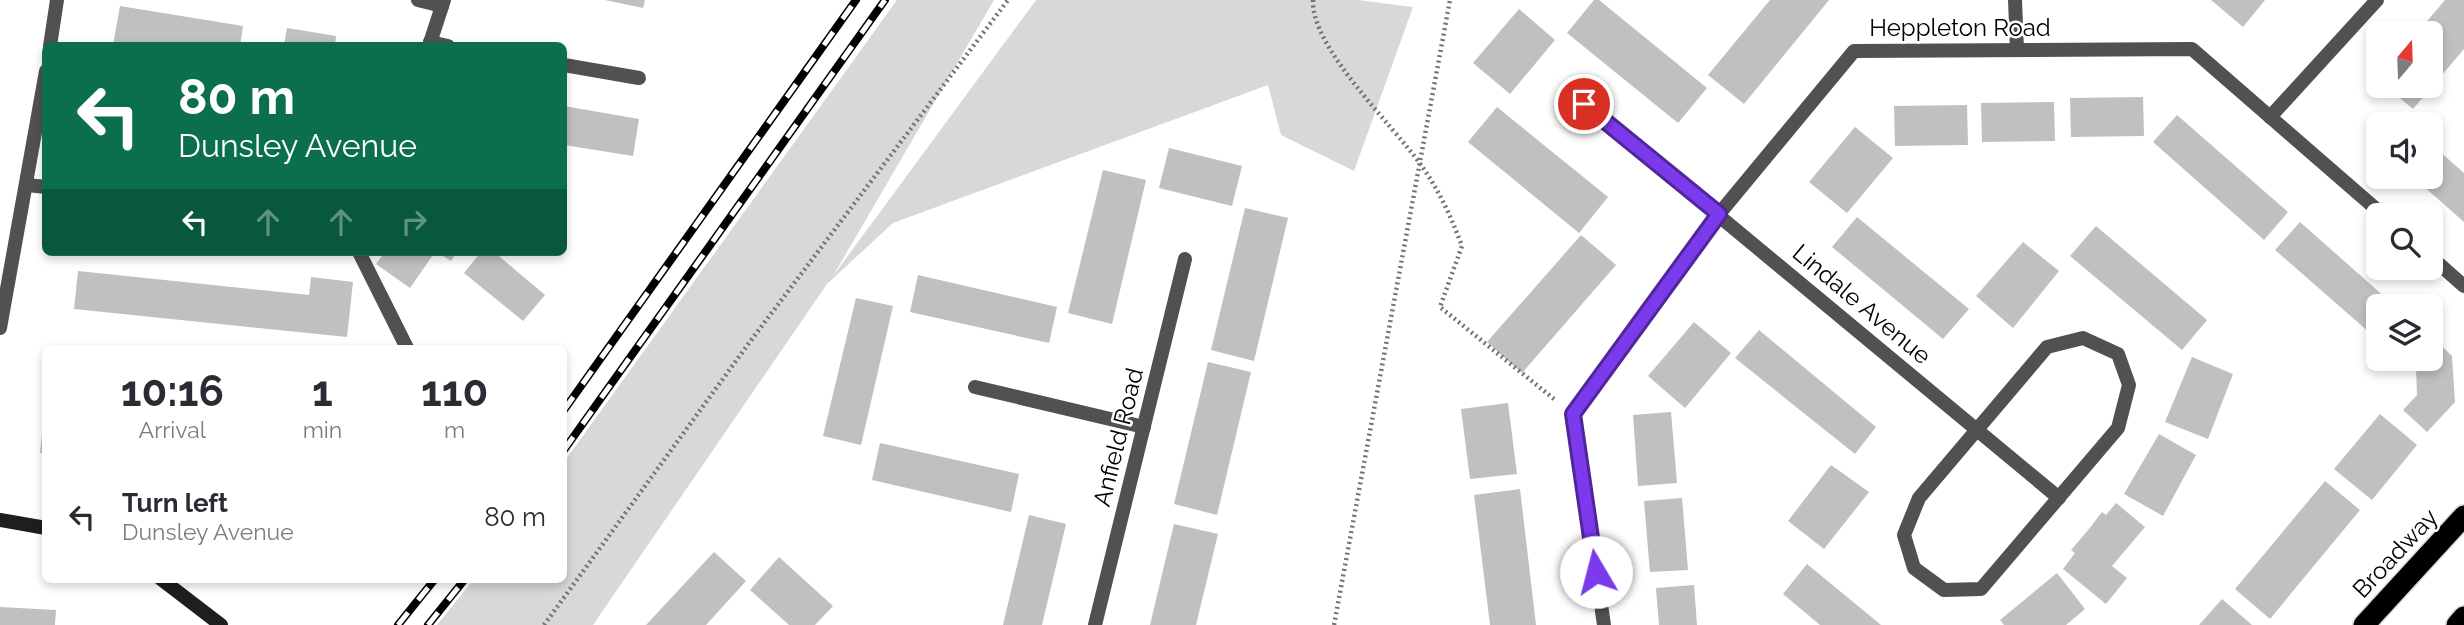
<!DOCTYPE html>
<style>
body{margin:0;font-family:Raleway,sans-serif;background:#f7f7f7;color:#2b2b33;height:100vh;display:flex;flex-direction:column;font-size:26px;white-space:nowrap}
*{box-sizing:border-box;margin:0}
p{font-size:23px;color:#7c7c81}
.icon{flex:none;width:38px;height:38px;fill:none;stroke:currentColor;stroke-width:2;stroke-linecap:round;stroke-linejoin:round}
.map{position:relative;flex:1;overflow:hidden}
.panel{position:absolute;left:42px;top:345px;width:525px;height:238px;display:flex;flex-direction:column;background:#fff;border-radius:10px;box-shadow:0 4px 10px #0003}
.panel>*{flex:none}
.guide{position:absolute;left:42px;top:42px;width:525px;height:214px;border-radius:10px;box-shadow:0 4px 10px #0003;background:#0b6e4f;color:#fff;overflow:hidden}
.needle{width:46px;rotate:19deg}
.buttons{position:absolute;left:2366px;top:21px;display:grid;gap:14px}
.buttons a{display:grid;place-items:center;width:77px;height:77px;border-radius:10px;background:#fff;box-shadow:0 4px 10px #0003;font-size:35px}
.pin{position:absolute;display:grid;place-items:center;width:60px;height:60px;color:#fff;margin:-30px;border:4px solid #fff;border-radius:50%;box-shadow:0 2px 7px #0007}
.me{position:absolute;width:77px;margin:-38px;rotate:352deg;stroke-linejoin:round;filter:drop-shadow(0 0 5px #0008)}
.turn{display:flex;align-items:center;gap:24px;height:147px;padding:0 21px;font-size:32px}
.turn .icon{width:91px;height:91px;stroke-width:2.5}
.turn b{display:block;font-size:49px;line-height:60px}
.lanes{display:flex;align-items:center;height:66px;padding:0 21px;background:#0003;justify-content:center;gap:35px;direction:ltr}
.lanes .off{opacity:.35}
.eta{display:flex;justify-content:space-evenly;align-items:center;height:119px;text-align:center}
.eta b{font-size:42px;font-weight:700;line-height:49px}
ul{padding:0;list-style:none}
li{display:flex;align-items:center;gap:21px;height:105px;padding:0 21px}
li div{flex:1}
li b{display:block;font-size:26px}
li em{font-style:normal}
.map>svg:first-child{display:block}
</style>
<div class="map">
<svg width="2464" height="625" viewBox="0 0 2464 625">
<rect width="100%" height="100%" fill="#fff"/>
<path fill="#d8d8d8" d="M897,0H994L833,276L1036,0H1358L1413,7L1354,171L1281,135L1268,85L893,223L827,284L593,625H437L474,579H564V462Z"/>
<g fill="#c0c0c0">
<path d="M605,0H645L643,8Z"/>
<path d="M1594,0H1599L1707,88L1678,123L1567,33Z"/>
<path d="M1770,0H1829L1744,104L1708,75Z"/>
<path d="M2211,0H2265L2243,27Z"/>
<path d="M2445,0H2464V49L2413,109L2385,86H2431V33H2417Z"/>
<path d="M120,6L243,26L240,46L113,45Z"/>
<path d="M1519,9L1555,40L1510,94L1473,63Z"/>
<path d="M287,28L336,36L335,46H284Z"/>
<path d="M2143,97L2144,136L2071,137L2070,98Z"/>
<path d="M2054,102L2055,141L1982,142L1981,103Z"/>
<path d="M1967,105L1968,145L1895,146L1894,106Z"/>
<path d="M564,106L639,119L633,156L564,145Z"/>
<path d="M1497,107L1608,197L1579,233L1468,142Z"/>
<path d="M2177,115L2288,212L2264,240L2153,142Z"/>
<path d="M2398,115L2408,124H2389Z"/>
<path d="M1855,127L1893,158L1847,213L1809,182Z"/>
<path d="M2431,144L2464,173V222L2413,177H2431Z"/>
<path d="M1169,148L1242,166L1232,206L1159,188Z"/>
<path d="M1103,170L1146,180L1112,324L1068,313Z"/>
<path d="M1245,208L1288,218L1254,361L1211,350Z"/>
<path d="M1857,217L1969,309L1943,339L1832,247Z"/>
<path d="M2300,222L2395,306H2378V340L2275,250Z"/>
<path d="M2096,226L2207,320L2182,350L2070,256Z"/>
<path d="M1581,235L1616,265L1522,373L1487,342Z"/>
<path d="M2023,242L2059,271L2013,328L1976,296Z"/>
<path d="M385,252H435L410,288L376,264Z"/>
<path d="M437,252H457L451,261Z"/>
<path d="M481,252H494L545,295L523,321L464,273Z"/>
<path d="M78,271L309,295L311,277L353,282L347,337L74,309Z"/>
<path d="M918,275L1057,307L1049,343L910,312Z"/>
<path d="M856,298L893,306L861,445L823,436Z"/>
<path d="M1694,322L1731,353L1685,408L1648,376Z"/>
<path d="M1759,330L1876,427L1855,454L1735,358Z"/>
<path d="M2431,336L2452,356L2455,402L2427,432L2403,410L2417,395L2416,370L2404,359H2431Z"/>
<path d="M2192,357L2233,374L2208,439L2165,422Z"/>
<path d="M1208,362L1251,372L1217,515L1174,504Z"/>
<path d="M1508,403L1517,474L1470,479L1461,409Z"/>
<path d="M1671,412L1677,483L1638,486L1633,415Z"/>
<path d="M2380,414L2417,445L2372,500L2334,469Z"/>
<path d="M44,416H46V453H40Z"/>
<path d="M2159,434L2196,455L2163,516L2124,494Z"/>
<path d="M880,443L1019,474L1011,512L872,480Z"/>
<path d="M1831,465L1869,492L1824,549L1788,521Z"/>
<path d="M2325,481L2360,510L2270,619L2235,589Z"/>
<path d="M1520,489L1536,625H1490L1474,495Z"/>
<path d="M1682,498L1688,570L1650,572L1644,501Z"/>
<path d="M2116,503L2145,527L2112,566L2127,578L2106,604L2063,569L2075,553L2071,550L2089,529L2102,512L2106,515Z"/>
<path d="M1029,515L1066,524L1042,625H1003Z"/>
<path d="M1174,524L1218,534L1196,625H1150Z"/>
<path d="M714,552L746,581L706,625H646Z"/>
<path d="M779,557L833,606L815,625H789L750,590Z"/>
<path d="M1807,564L1835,587L1881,625H1820L1783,594Z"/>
<path d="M2057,573L2085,609L2066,625H2004L2000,620Z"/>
<path d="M1694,585L1697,625H1659L1656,588Z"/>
<path d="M2222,599L2252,625H2199Z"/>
<path d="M0,607L56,610L55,625H0Z"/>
</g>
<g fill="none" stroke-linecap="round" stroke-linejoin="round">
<defs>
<g id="highway">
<path d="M2364,625L2464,516"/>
<path d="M2457,625L2464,617"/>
</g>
</defs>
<use href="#highway" stroke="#dbdbdb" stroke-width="24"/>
<g stroke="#737373" stroke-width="4.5" stroke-dasharray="2 3.5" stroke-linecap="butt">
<path d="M1313,0C1311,48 1393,125 1421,165C1439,190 1451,217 1462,246L1440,307L1554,399"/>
<path d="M544,625L749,343L1008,0"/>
<path d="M1334,625L1450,0"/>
</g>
<g stroke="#515151" stroke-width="14">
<path d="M418,0L442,6"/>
<path d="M359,252L407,348"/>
</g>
<g stroke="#515151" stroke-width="14">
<path d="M2015,0L2017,50"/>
<path d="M430,42L448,46"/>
<path d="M50,46L57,0"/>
<path d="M429,46L444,0"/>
<path d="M564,65L639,78"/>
<path d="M1584,104L2059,498"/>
<path d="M2270,117L2377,0"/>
<path d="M27,185L46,187"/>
<path d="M2431,257L2464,286"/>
<path d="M0,328L46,71"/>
<path d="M2083,338L2118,354L2129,385L2118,428L1981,589L1944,590L1914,568L1904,535L1919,498L2047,347Z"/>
<path d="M975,387L1144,427"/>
<path d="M1095,625L1185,259"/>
<path d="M1604,625L1573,414L1719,214L1854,51L2192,49L2383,215"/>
</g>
<g stroke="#1e1e1e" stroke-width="14">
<path d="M0,520L46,528"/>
<path d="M161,579L221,625"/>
</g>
<use href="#highway" stroke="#000" stroke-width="21"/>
<defs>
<g id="rail">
<path d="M564,410L856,0"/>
<path d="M564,450L885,0"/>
<path d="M398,625L435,579"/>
<path d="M428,625L465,579"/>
</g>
</defs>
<use href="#rail" stroke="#000" stroke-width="8"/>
<use href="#rail" stroke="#fff" stroke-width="5" stroke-dasharray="16" stroke-linecap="butt"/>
</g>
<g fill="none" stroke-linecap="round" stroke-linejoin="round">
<defs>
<path id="route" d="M1584,104L1719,214L1573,414L1596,572"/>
</defs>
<use href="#route" stroke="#51269a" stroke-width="18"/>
<use href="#route" stroke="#7c3aed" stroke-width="12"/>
</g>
<g text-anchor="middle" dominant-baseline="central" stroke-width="5" stroke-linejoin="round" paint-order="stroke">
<g font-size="24" fill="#000" stroke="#fff">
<text x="1960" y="27">Heppleton Road</text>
<text transform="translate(1862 304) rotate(40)">Lindale Avenue</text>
<text transform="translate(1118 437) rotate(-76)">Anfield Road</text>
<text transform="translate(2395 553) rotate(-47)">Broadway</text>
</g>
</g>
</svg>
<div class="buttons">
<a><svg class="needle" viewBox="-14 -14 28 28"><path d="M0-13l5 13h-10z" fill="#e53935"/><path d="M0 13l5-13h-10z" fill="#7c7c81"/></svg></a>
<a><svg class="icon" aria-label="sound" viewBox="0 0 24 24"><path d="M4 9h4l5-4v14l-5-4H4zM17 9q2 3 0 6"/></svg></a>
<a><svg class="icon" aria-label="search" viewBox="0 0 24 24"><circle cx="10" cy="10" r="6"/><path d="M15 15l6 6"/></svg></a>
<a><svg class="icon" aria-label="layers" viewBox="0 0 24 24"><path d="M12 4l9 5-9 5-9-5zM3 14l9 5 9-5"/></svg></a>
</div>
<div class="pin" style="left:1584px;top:104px;background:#d93025"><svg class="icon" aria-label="arrive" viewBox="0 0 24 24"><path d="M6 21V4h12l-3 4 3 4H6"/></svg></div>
<svg class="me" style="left:1596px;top:572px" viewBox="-20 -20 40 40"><circle r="19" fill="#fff"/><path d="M0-13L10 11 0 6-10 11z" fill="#7c3aed"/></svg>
<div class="guide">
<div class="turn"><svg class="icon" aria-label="left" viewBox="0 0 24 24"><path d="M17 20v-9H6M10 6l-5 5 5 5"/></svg><div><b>80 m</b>Dunsley Avenue</div></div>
<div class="lanes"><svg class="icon" aria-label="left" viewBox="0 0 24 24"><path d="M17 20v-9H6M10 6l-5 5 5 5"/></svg><svg class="icon off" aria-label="ahead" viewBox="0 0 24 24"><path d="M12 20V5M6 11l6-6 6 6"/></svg><svg class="icon off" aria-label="ahead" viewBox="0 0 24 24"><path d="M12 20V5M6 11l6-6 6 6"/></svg><svg class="icon off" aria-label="right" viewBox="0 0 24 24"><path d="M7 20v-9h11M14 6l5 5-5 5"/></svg></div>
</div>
<section class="panel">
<div class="eta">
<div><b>10:16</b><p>Arrival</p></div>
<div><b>1</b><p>min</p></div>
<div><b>110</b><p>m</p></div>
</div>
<ul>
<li><svg class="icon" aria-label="left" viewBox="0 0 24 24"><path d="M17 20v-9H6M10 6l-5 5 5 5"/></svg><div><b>Turn left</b><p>Dunsley Avenue</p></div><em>80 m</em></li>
</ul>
</section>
</div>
